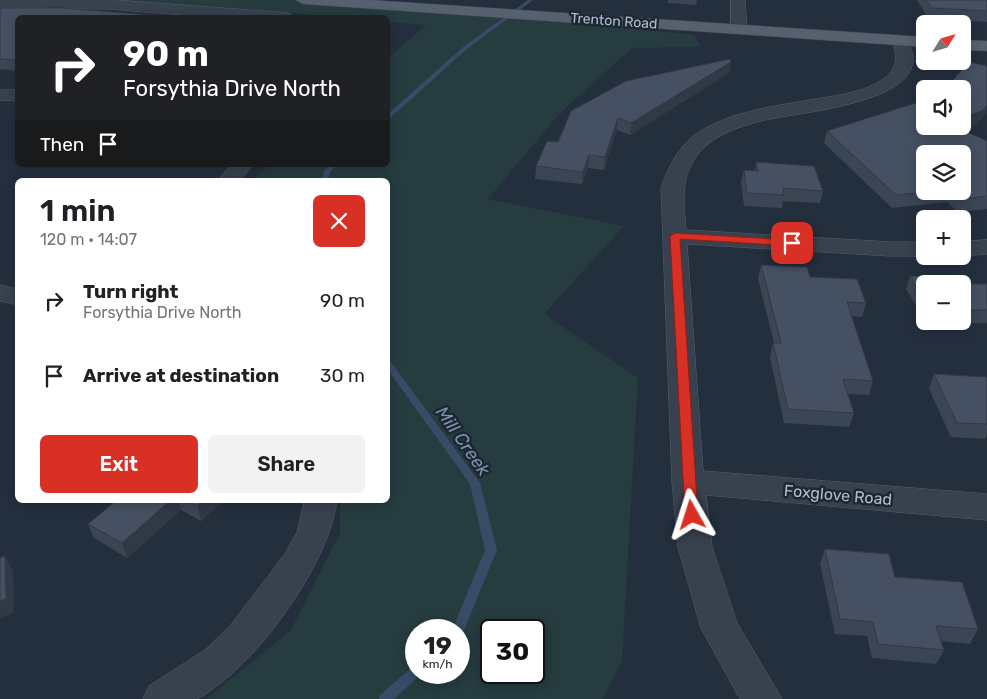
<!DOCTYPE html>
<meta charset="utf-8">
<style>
body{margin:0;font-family:Rubik,sans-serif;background:#f2f2f2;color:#202124;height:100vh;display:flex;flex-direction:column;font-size:19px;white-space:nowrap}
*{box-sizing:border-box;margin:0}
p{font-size:16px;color:#757577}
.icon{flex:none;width:28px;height:28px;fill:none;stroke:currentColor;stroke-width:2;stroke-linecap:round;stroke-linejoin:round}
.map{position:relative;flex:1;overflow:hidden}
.side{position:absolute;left:15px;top:178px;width:375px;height:325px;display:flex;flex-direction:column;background:#fff;border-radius:8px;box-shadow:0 2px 12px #0003}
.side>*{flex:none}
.banner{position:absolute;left:15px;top:15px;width:375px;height:152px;border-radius:8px;box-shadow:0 2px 12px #0003;background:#202124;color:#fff;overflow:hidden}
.needle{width:32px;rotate:53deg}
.buttons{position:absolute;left:916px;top:15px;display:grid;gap:10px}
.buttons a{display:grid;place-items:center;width:55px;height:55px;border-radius:8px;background:#fff;box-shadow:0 2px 12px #0003;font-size:25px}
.speed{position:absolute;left:405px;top:619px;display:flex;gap:10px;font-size:25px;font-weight:700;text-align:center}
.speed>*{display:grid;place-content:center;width:65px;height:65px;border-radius:50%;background:#fff;box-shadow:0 2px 12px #0003;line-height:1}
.speed small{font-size:12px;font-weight:400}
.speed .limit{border:2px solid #111;border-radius:8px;background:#fff;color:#111}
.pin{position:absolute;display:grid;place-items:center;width:42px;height:42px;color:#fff;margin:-21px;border-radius:10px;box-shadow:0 2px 8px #0006}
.me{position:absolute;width:55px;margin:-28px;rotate:354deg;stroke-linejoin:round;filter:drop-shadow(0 0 4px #0008)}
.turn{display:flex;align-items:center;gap:18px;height:105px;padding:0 25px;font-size:22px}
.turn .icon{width:65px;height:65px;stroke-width:2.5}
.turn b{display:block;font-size:35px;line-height:42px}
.then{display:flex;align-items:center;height:48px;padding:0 25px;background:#0003;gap:10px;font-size:19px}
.round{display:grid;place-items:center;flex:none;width:52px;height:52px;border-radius:8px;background:#f2f2f2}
.headline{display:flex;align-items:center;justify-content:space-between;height:85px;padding:0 25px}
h1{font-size:30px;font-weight:600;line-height:38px}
.cta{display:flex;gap:10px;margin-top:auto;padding:10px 25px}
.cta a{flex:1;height:58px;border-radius:8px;background:#d93025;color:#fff;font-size:20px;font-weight:600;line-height:58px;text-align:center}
.cta a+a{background:#f2f2f2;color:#202124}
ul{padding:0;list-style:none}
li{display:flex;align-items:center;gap:15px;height:75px;padding:0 25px}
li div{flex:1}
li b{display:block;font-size:19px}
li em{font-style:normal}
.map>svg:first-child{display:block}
</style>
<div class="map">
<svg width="987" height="699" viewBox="0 0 987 699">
<rect width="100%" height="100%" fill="#242f3e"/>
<path fill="#263c3f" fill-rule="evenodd" d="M0,0H377L694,35L701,47L632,48L560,113L488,199L624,226L544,314L638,378L622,661L603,699H206L291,630L340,533V500H388V180H254L269,165H388V58L426,25L388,22V18L341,17L202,6L0,13ZM416,630H459V672H416ZM491,630H534V672H491Z"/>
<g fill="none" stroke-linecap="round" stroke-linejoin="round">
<g fill="#394c67" fill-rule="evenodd">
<path d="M528,0H533L467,49L390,118L388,119V114L463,47Z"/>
<path d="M330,165H337L330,172L328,180H322L324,171Z"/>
<path d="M388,361L391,362L480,483L497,550L464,630L462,634L459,635V630H452L485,550L470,484L388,370Z"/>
<path d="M416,666V672H422L420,675L394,699H379L380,695L412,667Z"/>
</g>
<defs>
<g id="minor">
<path d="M0,0H114L289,13L296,18H223L107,9L0,7Z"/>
<path d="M731,0H745L747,29L745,32H733L731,29Z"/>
<path d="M899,35L905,37C950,103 794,112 761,121C738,127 710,136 696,157C680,179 684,204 686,230L890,242H925V256H890L687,244L703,471L987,494V520L706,495L712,547L737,623L782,699H740L701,628L678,547L672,482L661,188C668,168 678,147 696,134C730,111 776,106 816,99C839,95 870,92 888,75C898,66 897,51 891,40Z"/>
<path d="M0,90H18V101L0,100Z"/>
<path d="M231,165H252L241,180H219Z"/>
<path d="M987,240V254L962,256V242Z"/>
<path d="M0,285L18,289V305L0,301Z"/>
<path d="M305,500H337C330,559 266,650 218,685C212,689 203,697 196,699C180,699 159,699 143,699L149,686L205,650L230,626L285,554L297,532Z"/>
</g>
<g id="major">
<path d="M296,0H370L925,37V47L303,4Z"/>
<path d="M962,40L987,41V51L962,50Z"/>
</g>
</defs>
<use href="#minor" stroke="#565f6c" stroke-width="1"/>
<use href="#major" stroke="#414a57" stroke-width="1"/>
<use href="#minor" fill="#38414e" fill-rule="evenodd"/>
<use href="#major" fill="#56606e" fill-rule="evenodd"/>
</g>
<g fill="#3b4654" fill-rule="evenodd">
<path d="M668,0H697L696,5L668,3Z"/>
<path d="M917,0H987V22L928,18Z"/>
<path d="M0,8L18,18V71L0,69Z"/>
<path d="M731,62L729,73L630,135L617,130L604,170L588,168L582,184L535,179L536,166L558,142Z"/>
<path d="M978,123L960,129L987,141V209L958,212L947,202L892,208L824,143L827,131ZM962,154V191H925Z"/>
<path d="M756,162L823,191L820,203L783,201L782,208L744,206L741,182L744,170H755Z"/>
<path d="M761,265L810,277L866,303L862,317L851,316L873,381L869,395L848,394L854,413L849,427L784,423L770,357L773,343H774L758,279Z"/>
<path d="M910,276L925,284V321L906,289Z"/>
<path d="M962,284H987V323L927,324L925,321H962Z"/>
<path d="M934,374L987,377V435L985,439L951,437L929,389Z"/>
<path d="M117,500H224L201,521L181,510L127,558L94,538L88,524Z"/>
<path d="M825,549L895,577L978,629L970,644L941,641L944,650L936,664L872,658L867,636L835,634L820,564Z"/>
</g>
<g fill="#303945">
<path d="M731,62L729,73L630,135L631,123Z"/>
<path d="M987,105V112L978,123L943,135L946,126H962V118Z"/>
<path d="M618,118L617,130L604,170L605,157Z"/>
<path d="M589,155L588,168L582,184L583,172Z"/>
<path d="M171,500H178L181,510L127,558L122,543Z"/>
<path d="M204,500H224L201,521L197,506Z"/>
<path d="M5,556L13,571L14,613L0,618V601Z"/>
</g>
<g fill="#455162" stroke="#303945">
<path d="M926,0H987V11L931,8Z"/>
<path d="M0,8H63L191,18H18V60L0,59Z"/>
<path d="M730,59L731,62L631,123L618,118L605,157L589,155L583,172L536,166L547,141L558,142L571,111L626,81Z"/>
<path d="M969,62L987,66V105L982,111L962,118V89H945Z"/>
<path d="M925,100V126H954L987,141V196L963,199L953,191H962V154H925V191H935L896,195L827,131Z"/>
<path d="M756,162L814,166L823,191L783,188L784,195L747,193L744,170L758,171Z"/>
<path d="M761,265L807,267L810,277L857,279L866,303L847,302L873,381L843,379L854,413L788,409L773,343H781Z"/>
<path d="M910,276H941L947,284H925V299Z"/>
<rect x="962" y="284" width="25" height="26"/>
<path d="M934,374L987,377V424L957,423Z"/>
<path d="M117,500H171L122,543L88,524Z"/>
<path d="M186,500H204L197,506Z"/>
<path d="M825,549L889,554L895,577L962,582L978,629L936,626L944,650L878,644L873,622L840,619Z"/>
<path d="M5,556L6,599L0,601V558Z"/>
</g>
<path fill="#d93025" stroke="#8d1f18" d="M675,233L792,240L797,243L792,246L680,239L698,515L692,520L685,515L670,236Z"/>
<g text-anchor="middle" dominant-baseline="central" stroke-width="5" stroke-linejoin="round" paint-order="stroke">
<g font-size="14" fill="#b4bcc9" stroke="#1d2633">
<text transform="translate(614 21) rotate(4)">Trenton Road</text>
</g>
<g font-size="16" fill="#b4bcc9" stroke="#1d2633">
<text transform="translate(838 495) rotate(5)">Foxglove Road</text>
</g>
<g font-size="18" font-style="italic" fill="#7c92b1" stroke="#1d2633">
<text transform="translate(463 441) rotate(55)">Mill Creek</text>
</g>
</g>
</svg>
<div class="buttons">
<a><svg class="needle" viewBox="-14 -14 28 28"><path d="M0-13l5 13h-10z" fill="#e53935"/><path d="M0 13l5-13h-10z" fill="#757577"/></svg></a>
<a><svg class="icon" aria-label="sound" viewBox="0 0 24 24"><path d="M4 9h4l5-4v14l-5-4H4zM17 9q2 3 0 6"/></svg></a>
<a><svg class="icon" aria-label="layers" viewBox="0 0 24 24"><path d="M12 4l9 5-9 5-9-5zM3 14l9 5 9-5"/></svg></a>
<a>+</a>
<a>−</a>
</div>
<div class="speed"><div>19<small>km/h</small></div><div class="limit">30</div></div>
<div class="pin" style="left:792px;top:243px;background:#d93025"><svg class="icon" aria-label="arrive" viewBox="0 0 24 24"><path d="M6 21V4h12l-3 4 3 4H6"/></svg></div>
<svg class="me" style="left:692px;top:515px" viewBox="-20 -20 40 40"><path d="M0-17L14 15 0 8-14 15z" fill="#d93025" stroke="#fff" stroke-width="4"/></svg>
<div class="banner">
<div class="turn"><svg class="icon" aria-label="right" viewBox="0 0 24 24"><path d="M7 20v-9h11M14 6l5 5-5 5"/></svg><div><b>90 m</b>Forsythia Drive North</div></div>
<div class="then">Then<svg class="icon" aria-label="arrive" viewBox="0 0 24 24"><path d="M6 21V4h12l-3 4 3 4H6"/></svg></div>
</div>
<section class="side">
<div class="headline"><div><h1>1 min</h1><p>120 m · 14:07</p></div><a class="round" style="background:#d93025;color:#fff"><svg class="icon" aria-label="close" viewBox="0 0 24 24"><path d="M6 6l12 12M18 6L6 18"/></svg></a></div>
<ul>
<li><svg class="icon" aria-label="right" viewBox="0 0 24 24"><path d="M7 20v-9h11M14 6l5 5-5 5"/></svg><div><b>Turn right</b><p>Forsythia Drive North</p></div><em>90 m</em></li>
<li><svg class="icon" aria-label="arrive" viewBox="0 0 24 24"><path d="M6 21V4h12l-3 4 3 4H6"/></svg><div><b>Arrive at destination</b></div><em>30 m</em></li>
</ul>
<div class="cta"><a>Exit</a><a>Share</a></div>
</section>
</div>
